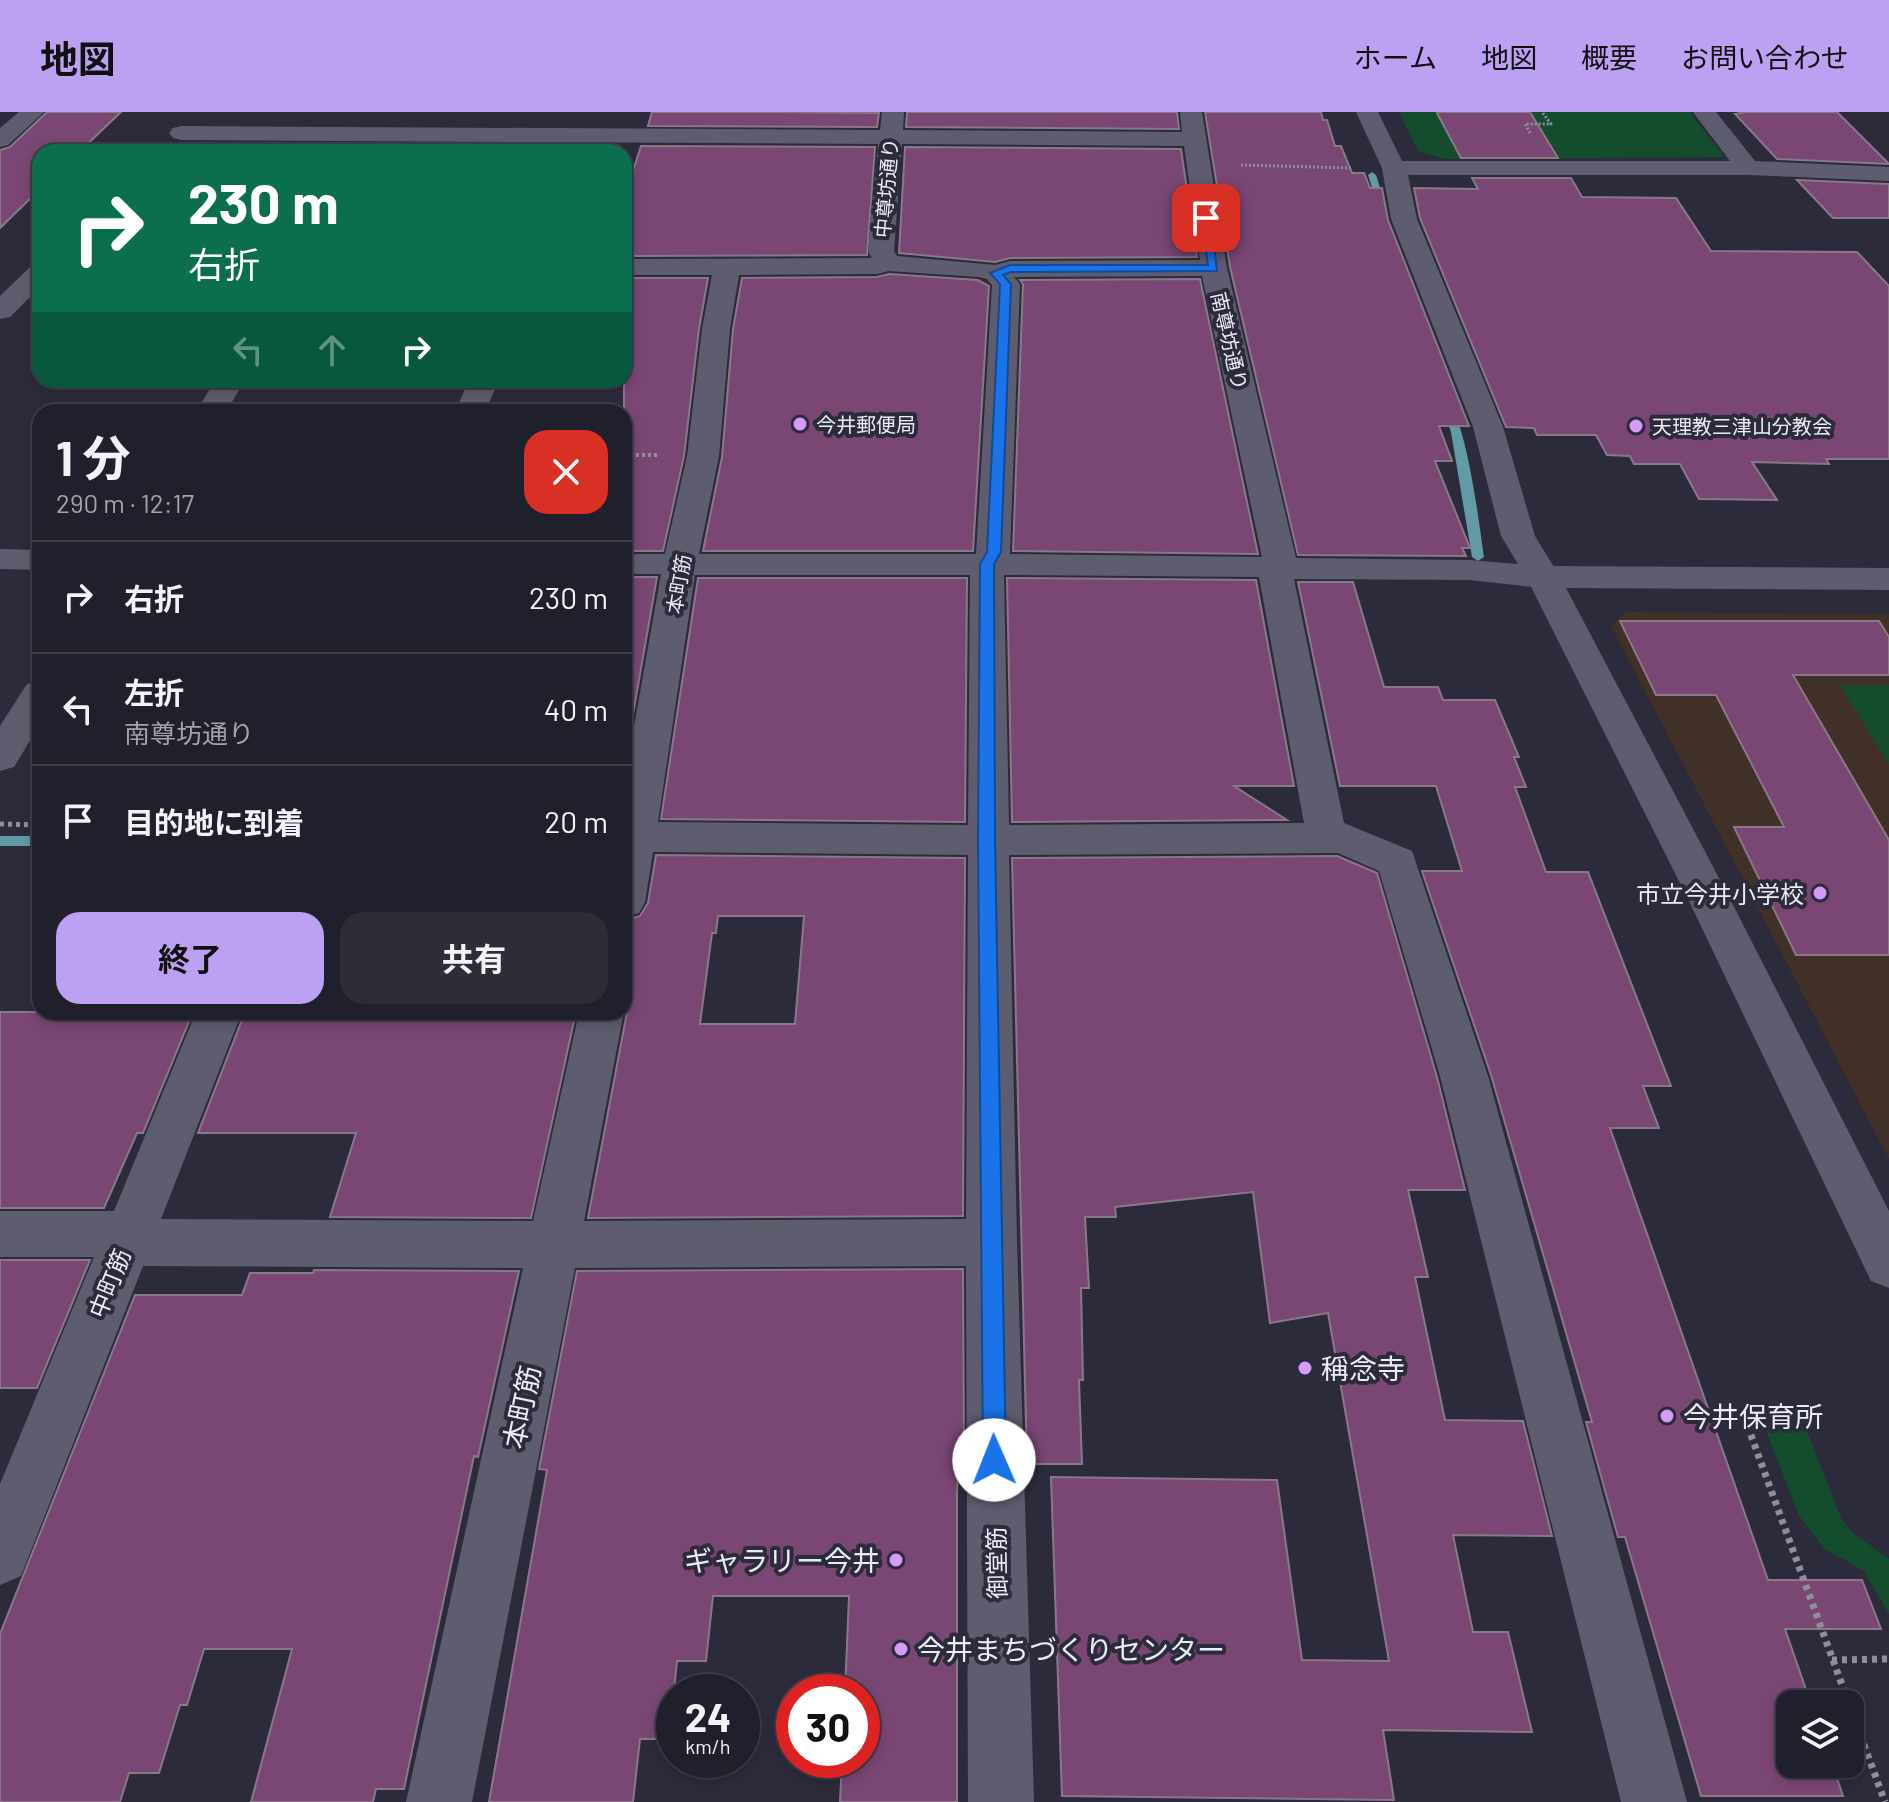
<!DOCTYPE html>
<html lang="ja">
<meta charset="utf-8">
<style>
body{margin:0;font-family:Barlow,"Noto Sans JP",sans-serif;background:#2d2d38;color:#f1f3f6;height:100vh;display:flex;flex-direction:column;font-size:30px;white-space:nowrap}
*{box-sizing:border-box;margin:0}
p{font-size:26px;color:#a2a3a9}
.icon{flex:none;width:44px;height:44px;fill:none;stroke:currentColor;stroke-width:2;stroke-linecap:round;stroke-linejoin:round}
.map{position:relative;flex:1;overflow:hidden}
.panel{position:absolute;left:32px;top:292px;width:600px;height:616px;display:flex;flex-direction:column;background:#20202c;border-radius:24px;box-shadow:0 4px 12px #0003,0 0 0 2px #3d3e48}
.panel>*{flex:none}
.top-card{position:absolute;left:32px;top:32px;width:600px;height:244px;border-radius:24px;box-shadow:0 4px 12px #0003,0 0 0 2px #3d3e48;background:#0b6e4f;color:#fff;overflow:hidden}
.tools{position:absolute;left:1776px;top:1578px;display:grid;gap:16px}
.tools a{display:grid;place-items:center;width:88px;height:88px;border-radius:16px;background:#20202c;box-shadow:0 4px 12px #0003,0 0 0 2px #3d3e48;font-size:40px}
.speed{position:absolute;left:656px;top:1562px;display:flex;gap:16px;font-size:40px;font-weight:700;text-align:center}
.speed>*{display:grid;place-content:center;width:104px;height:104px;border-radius:50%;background:#20202c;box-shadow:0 4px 12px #0003,0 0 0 2px #3d3e48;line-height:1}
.speed small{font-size:20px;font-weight:400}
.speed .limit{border:12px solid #d22;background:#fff;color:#111}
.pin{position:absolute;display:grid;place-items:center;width:68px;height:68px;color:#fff;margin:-34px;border-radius:16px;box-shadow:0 4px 12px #0006}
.me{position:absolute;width:88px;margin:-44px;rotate:359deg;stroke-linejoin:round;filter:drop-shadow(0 0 6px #0008)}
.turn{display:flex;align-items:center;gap:28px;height:168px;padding:0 24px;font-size:36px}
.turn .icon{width:104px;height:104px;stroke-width:2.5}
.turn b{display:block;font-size:56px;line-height:68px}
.lanes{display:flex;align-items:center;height:76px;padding:0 24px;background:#0003;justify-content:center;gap:40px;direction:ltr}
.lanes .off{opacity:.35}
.round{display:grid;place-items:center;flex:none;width:84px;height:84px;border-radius:24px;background:#2d2d38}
.head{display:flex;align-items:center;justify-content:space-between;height:136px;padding:0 24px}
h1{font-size:48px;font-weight:700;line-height:60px}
.cta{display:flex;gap:16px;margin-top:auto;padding:16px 24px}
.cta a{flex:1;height:92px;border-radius:24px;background:#bca0f2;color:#111;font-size:32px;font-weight:700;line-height:92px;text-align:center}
.cta a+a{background:#2d2d38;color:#f1f3f6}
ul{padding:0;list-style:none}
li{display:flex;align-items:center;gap:24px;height:112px;padding:0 24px;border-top:2px solid #3d3e48}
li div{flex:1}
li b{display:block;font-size:30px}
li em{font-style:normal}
header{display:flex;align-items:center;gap:48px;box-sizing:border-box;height:112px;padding:0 40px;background:#bca0f2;color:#111}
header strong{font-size:38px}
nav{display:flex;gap:44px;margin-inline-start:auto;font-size:28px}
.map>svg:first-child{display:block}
</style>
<header>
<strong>地図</strong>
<nav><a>ホーム</a><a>地図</a><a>概要</a><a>お問い合わせ</a></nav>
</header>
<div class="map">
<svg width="1889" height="1690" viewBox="0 0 1889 1690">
<rect width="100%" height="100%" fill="#2b2b3b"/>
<path fill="#413027" d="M1625,500L1889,502V1047L1611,514Z"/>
<g fill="#144c2e">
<path d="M1399,0H1689L1725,45L1446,47L1419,40Z"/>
<path d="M1840,573H1889V653Z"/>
<path d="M1761,1306H1802L1841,1406L1852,1420L1889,1447V1502L1864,1459L1825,1437L1799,1404Z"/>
</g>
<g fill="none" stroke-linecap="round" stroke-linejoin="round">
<g fill="#629aa5" fill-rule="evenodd">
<path d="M1372,60L1376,63L1382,82L1378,91L1379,96L1374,99L1371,98L1368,91L1374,82L1368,63Z"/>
<path d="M1447,292C1466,302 1480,418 1484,445L1478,449L1472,445L1451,320L1442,295Z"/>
<rect x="0" y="724" width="40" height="10"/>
</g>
</g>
<g fill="#7a4674" stroke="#897987" stroke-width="2" fill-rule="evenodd">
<path d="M47,0H121L79,40H40V77L0,116V38L10,35Z"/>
<path d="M652,0H750L879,1L877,15L648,14Z"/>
<path d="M907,0H1177L1179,17L906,15Z"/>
<path d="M1205,0H1321L1323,8H1327L1335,34H1341L1352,61H1364L1370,76H1382L1388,108L1469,314H1439L1452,349H1435L1470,436H1462L1466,444L1298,443L1230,155Z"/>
<path d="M1440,0H1530L1558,46H1461L1437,1Z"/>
<path d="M1746,0H1837L1889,52L1777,47L1735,2Z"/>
<path d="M641,34L875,35L867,143L624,144V87Z"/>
<path d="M905,35L1181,37L1197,145L1010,146L995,150L899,141Z"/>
<path d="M1472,66H1571L1582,85L1676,86L1711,139L1857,140L1889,174V347H1826L1829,352L1752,350L1777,388L1699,387L1680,352H1634L1630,344L1607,343L1596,323H1537L1534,316L1506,315L1420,106L1414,76L1478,77Z"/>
<path d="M1797,68L1889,72V106H1833Z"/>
<path d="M889,162L978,168L989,174L973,439H703L722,345L733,217L742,166L877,165Z"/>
<path d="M624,166H708L699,217L684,344L663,439H624Z"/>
<path d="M1200,167L1258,442L1013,439L1023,172L1020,168Z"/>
<path d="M624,465H657L624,654Z"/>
<path d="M698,466H967L965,710L661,707Z"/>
<path d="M1007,466L1256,468L1294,674H1234L1287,708L1012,710Z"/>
<path d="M1298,470H1353L1384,575H1438L1443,588H1495L1519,645H1514L1526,675H1515L1546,760H1588L1671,974H1643L1659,1016H1610L1768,1468H1862L1881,1517H1785L1811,1592H1790V1652H1832L1843,1684H1701L1625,1425H1618L1586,1310H1592L1491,963L1422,759H1462L1436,674H1340Z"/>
<path d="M1620,509H1879L1889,525V563H1793L1889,728V843H1796L1734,715H1784L1716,583H1656Z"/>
<path d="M656,743L965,746L963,1104L588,1106L627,900L624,896V809L640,804L648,791ZM718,804H804L795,912H700L712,821H716Z"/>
<path d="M1337,744L1377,761L1437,965L1465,1078H1408L1428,1165H1415L1445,1308L1523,1309L1552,1424L1453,1423L1473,1520H1508L1532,1620L1383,1618L1394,1688L1062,1684L1051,1365L1277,1368L1302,1548L1389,1549L1328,1201L1270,1211L1253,1080L1115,1095L1116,1105H1085L1089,1176H1081L1083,1268H1079L1082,1352H1027L1012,746Z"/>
<path d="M0,900H193L143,1021H137L104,1096H0Z"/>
<path d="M245,900H576L531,1106L330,1105L356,1021H198Z"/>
<path d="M0,1148H90L37,1276H0Z"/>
<path d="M963,1157L964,1352H958L957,1382V1690H840L842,1648H862V1580H845L849,1484H713L706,1549H677L669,1627H640L633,1690H489L547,1358L539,1357L577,1159Z"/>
<path d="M314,1158L519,1159L478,1345L474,1344L404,1677H376L373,1690H251L292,1537H204L187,1593H180L159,1661H129L120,1690H0V1522L135,1183H242L250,1161H313Z"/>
</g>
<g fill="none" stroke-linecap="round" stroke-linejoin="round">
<g stroke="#8f8f9c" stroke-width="3" stroke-dasharray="2 2" stroke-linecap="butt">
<path d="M1530,21L1525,12H1551L1542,0"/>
<path d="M1241,53L1351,56"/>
</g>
<path stroke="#8f8f9c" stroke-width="4" stroke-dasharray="3 3" stroke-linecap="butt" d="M624,343H658"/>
<path stroke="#8f8f9c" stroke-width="5" stroke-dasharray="4 4" stroke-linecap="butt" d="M0,712L40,713"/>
<g stroke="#8f8f9c" stroke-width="7" stroke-dasharray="5 5" stroke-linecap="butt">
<path d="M1744,1304L1849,1592"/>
<path d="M1832,1548L1889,1547"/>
<path d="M1850,1595L1885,1690"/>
</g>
<g fill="#5d5d6f" fill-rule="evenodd">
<path d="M19,0H44L8,33L0,35V16Z"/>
<path d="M882,0H904L903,18L1182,20L1180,0H1202L1227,156L1296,446L1469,448L1518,452L1501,424L1473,315L1391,107L1382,56L1356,0H1378L1402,49H1730L1693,0H1716L1755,49L1889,55V69L1748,63H1408L1417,107L1503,315L1535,424L1560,465L1555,472L1543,476L1469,468L1294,467L1344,711L1412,739L1488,964L1687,1690H1621L1440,964L1379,759L1338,741L1009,743L1017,1130L1034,1690H968L966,1154L575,1156L472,1690H406L523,1156L143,1154L21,1464L0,1473V1372L94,1145H0V1099H114L196,900H242L161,1107L533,1109L579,900L624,899L584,1109L966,1107L968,743L653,740L645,790L639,801L624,806V671L661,462H624V442H665L687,344L702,217L712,163H624V147L872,146L868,139L878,32L181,28L173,26L169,21L173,16L181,14L880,18ZM902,32L1184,34L1200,148L1010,149L995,153L897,144L894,139ZM889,159L978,165L987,167L992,173L976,442H699L719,344L730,217L739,163L877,162ZM1202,164L1262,445L1010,442L1020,172L1014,165ZM695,463H970L968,713L658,710ZM1004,463L1259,465L1304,711L1009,713Z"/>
<path d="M40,152V175L10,205L0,207V184L31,154Z"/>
<path d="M215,268H245L226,300H196Z"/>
<path d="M469,268H499L485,300H455Z"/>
<path d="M0,437L40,438V458L0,457Z"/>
<path d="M40,569V612L14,655L0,659V614L27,572Z"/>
</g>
<path fill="#5d5d6f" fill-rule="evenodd" d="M1543,454L1889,456V478L1566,476L1729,785L1889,1099V1176L1871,1169L1687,785L1526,465L1531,458Z"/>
</g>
<path fill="#1a73e8" stroke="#114b97" stroke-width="2" d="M1206,103L1211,106L1217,159L1011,160L1003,163L1011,172L1001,440L994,452L995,728L1006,1348L1003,1356L994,1360L986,1356L983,1348L978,728L980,452L987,440L1000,172L990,161L1010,153H1208L1201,106Z"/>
<g fill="#d69bfa" stroke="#2b2b3b" stroke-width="3">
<circle cx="800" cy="312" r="8"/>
<circle cx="1636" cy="314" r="8"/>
<circle cx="1820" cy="781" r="8"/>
<circle cx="1305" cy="1256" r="8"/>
<circle cx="1667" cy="1304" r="8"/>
<circle cx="896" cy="1448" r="8"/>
<circle cx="901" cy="1537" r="8"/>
</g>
<g text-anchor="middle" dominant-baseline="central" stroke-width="8" stroke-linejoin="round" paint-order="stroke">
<g font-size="20" fill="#eaebf5" stroke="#2b2b3b">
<text transform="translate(886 76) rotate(-85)">中尊坊通り</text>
<text transform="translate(1230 229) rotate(77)">南尊坊通り</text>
<text transform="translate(678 472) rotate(-80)">本町筋</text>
</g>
<g font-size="20" fill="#eaebf5" stroke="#2b2b3b" text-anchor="start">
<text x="816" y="312">今井郵便局</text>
<text x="1652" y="314">天理教三津山分教会</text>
</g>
<g font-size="24" fill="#eaebf5" stroke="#2b2b3b" text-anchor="end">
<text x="1804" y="781">市立今井小学校</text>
</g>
<g font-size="24" fill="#eaebf5" stroke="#2b2b3b">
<text transform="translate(109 1171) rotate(-68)">中町筋</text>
<text transform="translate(996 1451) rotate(-91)">御堂筋</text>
</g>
<g font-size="28" fill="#eaebf5" stroke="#2b2b3b" text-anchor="start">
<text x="1321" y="1256">稱念寺</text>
<text x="1683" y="1304">今井保育所</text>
<text x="880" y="1448" text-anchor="end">ギャラリー今井</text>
<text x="917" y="1537">今井まちづくりセンター</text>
</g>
<g font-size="28" fill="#eaebf5" stroke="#2b2b3b">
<text transform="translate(521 1295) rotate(-78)">本町筋</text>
</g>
</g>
</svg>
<div class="tools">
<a><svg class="icon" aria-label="layers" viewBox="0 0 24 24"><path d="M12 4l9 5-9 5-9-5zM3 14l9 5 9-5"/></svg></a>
</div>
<div class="speed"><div>24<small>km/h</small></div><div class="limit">30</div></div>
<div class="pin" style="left:1206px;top:106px;background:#d93025"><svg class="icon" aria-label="arrive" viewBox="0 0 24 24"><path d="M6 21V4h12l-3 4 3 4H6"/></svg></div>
<svg class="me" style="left:994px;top:1348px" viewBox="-20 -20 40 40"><circle r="19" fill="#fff"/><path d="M0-13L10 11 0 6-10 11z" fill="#1a73e8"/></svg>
<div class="top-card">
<div class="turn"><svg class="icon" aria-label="right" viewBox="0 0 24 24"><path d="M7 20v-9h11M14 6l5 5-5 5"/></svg><div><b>230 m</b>右折</div></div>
<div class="lanes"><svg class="icon off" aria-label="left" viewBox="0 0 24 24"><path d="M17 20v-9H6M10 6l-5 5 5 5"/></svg><svg class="icon off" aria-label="ahead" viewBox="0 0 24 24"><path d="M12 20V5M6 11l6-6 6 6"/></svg><svg class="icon" aria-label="right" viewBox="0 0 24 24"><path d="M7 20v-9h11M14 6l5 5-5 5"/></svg></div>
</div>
<section class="panel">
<div class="head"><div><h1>1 分</h1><p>290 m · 12:17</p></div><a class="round" style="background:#d93025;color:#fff"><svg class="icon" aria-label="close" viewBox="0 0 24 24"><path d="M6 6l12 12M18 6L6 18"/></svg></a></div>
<ul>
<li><svg class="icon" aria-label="right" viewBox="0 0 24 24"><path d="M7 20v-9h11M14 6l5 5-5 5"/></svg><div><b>右折</b></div><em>230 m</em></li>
<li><svg class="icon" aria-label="left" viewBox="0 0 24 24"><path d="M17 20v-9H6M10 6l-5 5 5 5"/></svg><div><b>左折</b><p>南尊坊通り</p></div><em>40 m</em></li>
<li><svg class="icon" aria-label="arrive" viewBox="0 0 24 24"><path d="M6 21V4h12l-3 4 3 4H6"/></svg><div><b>目的地に到着</b></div><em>20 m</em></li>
</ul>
<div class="cta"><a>終了</a><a>共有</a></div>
</section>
</div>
